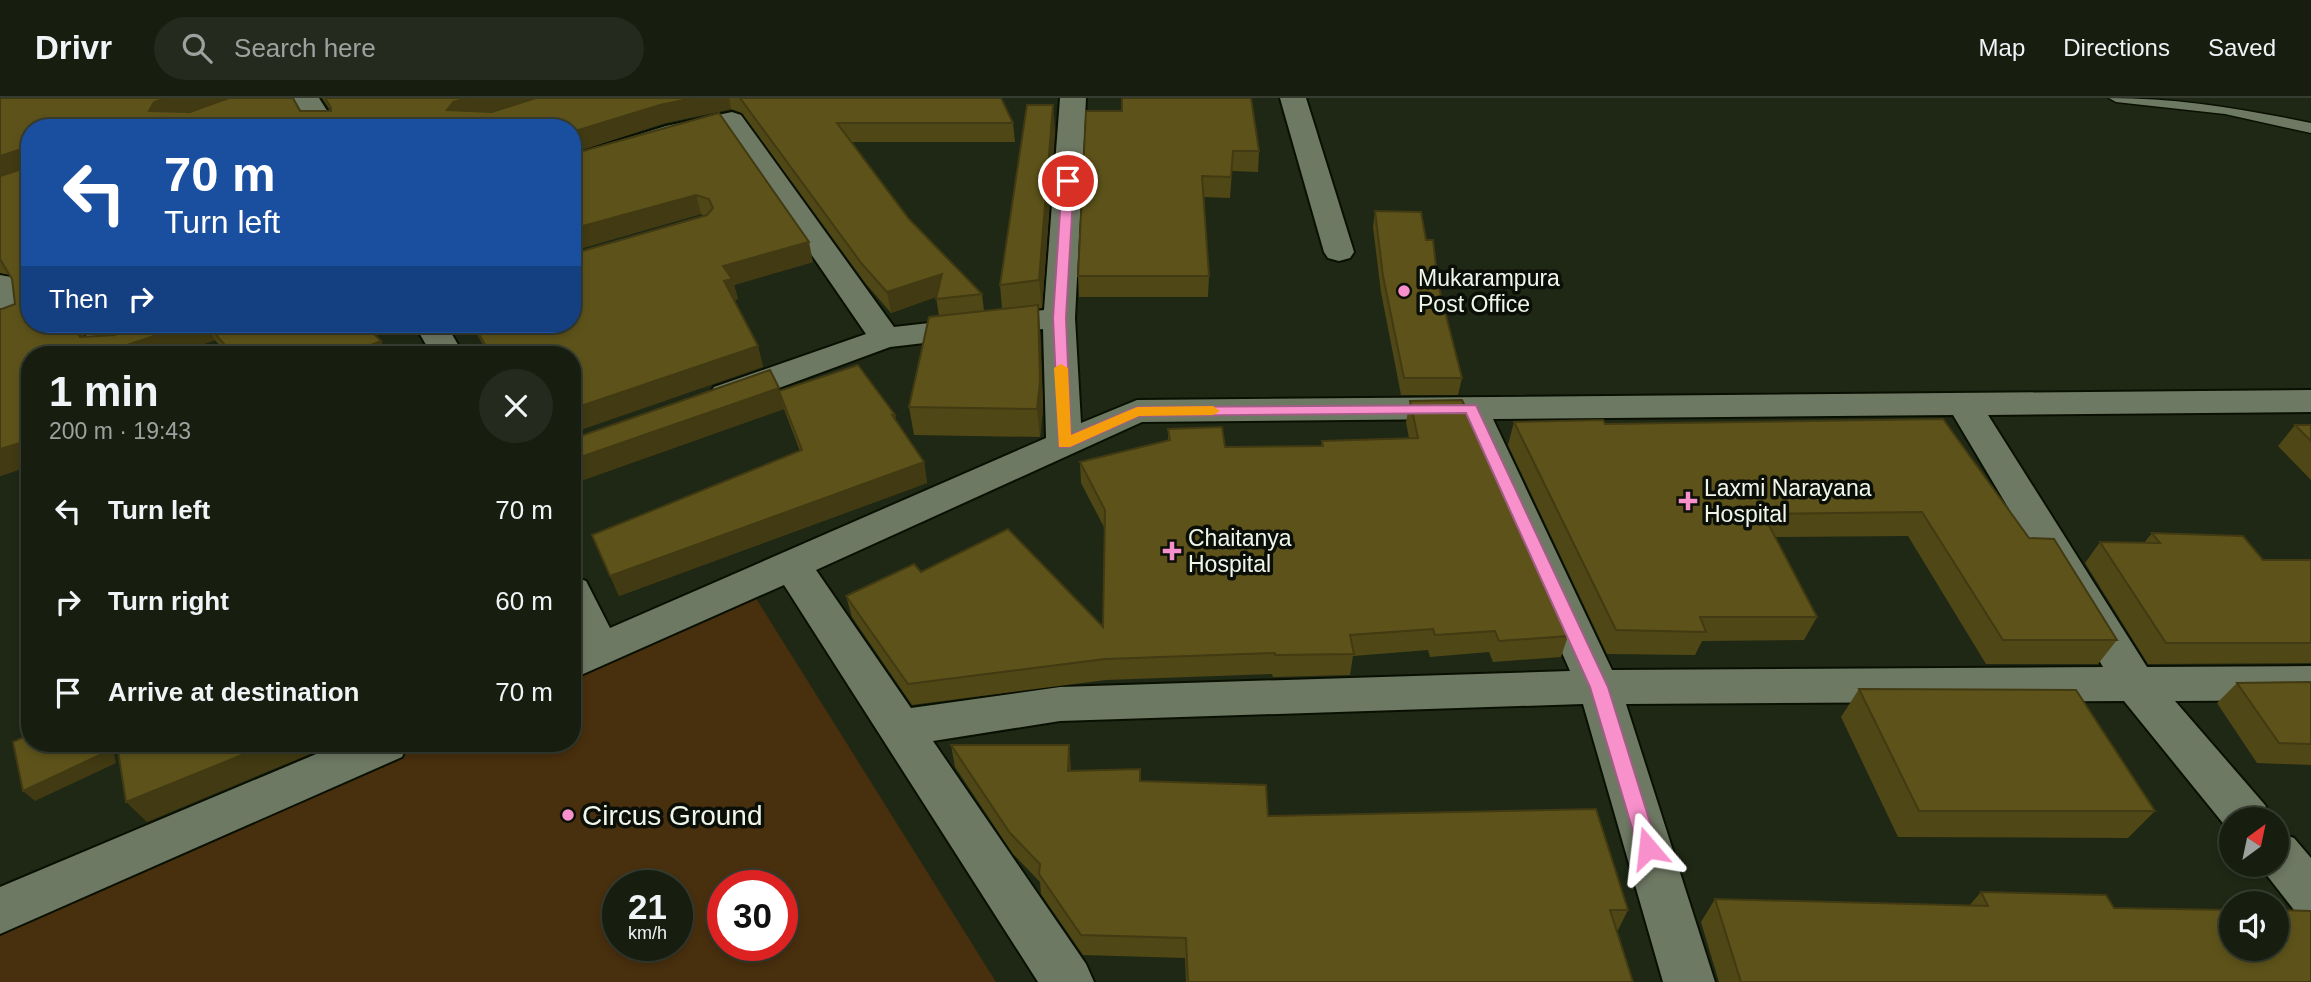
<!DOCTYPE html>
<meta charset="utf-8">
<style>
body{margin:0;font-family:Arial,sans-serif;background:#242b1e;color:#f1f3f6;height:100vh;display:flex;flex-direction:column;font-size:26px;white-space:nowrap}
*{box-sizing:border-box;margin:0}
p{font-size:23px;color:#9ea29f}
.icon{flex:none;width:38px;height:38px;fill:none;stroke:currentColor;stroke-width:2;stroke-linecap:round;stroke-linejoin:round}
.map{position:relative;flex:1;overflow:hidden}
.side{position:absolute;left:21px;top:248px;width:560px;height:406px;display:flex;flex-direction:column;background:#171e10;border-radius:28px;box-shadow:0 4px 10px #0003,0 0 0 2px #363c30}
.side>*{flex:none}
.hud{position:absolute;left:21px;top:21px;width:560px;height:214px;border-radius:28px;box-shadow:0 4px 10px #0003,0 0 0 2px #363c30;background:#1a4fa0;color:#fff;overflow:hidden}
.needle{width:46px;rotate:33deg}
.buttons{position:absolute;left:2219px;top:709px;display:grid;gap:14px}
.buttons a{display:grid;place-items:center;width:70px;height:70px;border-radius:50%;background:#171e10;box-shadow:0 4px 10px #0003,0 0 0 2px #363c30;font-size:35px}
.speed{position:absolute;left:602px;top:772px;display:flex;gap:14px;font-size:35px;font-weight:700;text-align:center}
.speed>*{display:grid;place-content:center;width:91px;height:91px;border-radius:50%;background:#171e10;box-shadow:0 4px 10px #0003,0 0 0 2px #363c30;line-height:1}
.speed small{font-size:18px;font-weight:400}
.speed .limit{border:10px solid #d22;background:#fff;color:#111}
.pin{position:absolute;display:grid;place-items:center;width:60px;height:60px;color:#fff;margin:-30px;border:4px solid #fff;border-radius:50%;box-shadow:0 2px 7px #0007}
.me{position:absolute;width:77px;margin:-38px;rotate:343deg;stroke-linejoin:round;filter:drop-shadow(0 0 5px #0008)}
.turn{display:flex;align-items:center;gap:24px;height:147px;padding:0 28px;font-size:32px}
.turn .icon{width:91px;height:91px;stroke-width:2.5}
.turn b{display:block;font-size:49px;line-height:60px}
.then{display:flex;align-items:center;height:66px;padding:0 28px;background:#0003;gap:14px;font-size:26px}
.round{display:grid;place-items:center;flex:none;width:74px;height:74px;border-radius:37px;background:#242b1e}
.summary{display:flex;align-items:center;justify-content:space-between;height:119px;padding:0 28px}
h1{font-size:42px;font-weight:800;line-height:52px}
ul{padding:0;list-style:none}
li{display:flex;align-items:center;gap:21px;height:91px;padding:0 28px}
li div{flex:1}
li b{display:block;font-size:26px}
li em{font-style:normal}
header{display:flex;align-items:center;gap:42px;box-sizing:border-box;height:98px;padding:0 35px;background:#171e10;border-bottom:2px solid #363c30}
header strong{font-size:33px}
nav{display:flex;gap:38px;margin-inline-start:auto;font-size:24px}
.search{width:490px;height:63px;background:#242b1e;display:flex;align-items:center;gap:18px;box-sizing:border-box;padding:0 24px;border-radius:38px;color:#9ea29f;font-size:26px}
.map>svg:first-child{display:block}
</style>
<header>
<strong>Drivr</strong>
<div class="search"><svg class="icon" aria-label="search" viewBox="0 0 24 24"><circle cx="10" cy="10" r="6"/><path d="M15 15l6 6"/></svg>Search here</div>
<nav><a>Map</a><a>Directions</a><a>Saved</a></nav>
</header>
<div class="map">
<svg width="2311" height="884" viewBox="0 0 2311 884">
<rect width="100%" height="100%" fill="#1f2815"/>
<path fill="#482f0e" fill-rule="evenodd" d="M747,486L996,884H0V830L399,646H572V566ZM618,788H677V847H618ZM723,788H782V847H723Z"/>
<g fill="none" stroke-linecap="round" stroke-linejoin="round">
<defs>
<path id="lane" d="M2109,0C2178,0 2243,11 2311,25V35L2225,16L2116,4Z"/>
<g id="street">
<path d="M293,0H319L338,30H312Z"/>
<path d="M1060,0H1086L1075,220L1081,325L1137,302L2311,292V314L1988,317L2147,569L2311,568V602L2175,603L2265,707L2272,721H2231V735L2124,603L1626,606L1715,884H1663L1583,606L1060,623L933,643L1086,866L1094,884H1038L784,487L572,581V547L576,545L572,536V478L586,483L610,530L1046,340L1043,231L890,249L738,305L726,308L714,305L709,297L714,289L866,236L725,31L681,41L572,74V57L666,28L732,14L741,17L894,229L1044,212ZM1953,317L2103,569L1612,572L1493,321ZM1459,321L1570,573L1060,589L911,610L816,472L1142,324Z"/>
<path d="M1280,0H1306L1354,154L1350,160L1339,163L1328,160L1324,154Z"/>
<path d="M0,177L11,179C20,193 32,210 28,226L17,229L6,226L0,217Z"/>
<path d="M81,226H113L127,257H95Z"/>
<path d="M414,226H446L464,257H432Z"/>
<path d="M340,646H408L402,659L0,836V789Z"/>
<path d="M2277,734L2294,740L2311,760V818L2294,812L2258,766H2277Z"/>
</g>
</defs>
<use href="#lane" stroke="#091002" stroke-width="3"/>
<use href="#street" stroke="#091002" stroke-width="4"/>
<use href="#lane" fill="#6e7963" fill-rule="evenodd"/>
<use href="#street" fill="#6e7963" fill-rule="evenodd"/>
</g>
<g fill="#504716">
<path d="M0,0L189,14L331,13L322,0H532L488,14H492L536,0H1001L1013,25L1015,44H851L909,121L982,196L984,213L1002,211L1000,187L1055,32L1042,210H1039L1040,234L1043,311L1040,339L914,337L909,309L939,218L936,199L891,215L866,186L742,15L731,11L665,25L572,55V30H30V226H79L85,239L115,237L110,226H374L367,228L388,257H229L215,242L171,257H30V368L0,378V211H2L15,206L12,181L10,177L0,175Z"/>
<path d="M1086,13L1259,53L1258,74L1232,73L1230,100L1204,99L1209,178L1208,199H1079L1078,178Z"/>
<path d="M719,15L813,164L734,187L738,201L734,202L758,248L763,269L572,257H489L471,226H572L705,118L701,116L572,153Z"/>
<path d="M1375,113L1426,142L1462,280L1458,297H1401L1381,194L1373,129Z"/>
<path d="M780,293L895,317L896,322L924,364L927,385L619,498L592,437L800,353L784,311L572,386Z"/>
<path d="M1410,303L1568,538L1561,559L1493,564L1489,554L1430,559L1428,552L1353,558L1350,577L1273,579L1272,576L1106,582L912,607L852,519L846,498L921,474L1103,529L1105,431L1081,385L1080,364L1168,342V331L1225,349L1321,348L1322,343L1409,340L1406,324Z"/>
<path d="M1514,324L1605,326L2029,440L2117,542L2098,566H1986L1908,438L1775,439L1817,519L1804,542L1702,543L1695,557L1607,556L1508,347Z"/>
<path d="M2295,327H2311V382L2278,348Z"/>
<path d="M2152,435L2263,462H2311V564L2310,565L2148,566L2085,465L2100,444L2144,445Z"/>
<path d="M2311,584V667L2257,665L2217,605L2237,585Z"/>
<path d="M1859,591L2155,713L2128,740L1898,739L1841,619Z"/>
<path d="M951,647L1071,668V673L1140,683L1268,718L1628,812L1618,832H1617L1633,884H1186L1185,860L1083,857L1041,796L1040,784L1013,756L955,669Z"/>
<path d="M1981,794L2114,810L2311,884H1719L1701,824L1715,801L1969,808Z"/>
</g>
<g fill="#413a12">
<path d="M166,0H227L165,23L149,13L154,4Z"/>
<path d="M466,0H532L460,22L447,12L453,4Z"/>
<path d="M693,0H729L731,11L665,25L572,55V34L660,7Z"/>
<path d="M1053,7L1055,32L1042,210L1039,182Z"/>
<path d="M18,52L30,68L0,81V58Z"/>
<path d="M696,97L701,116L572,153V131Z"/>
<path d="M809,144L813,164L734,187L738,201L730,203L724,183L723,168Z"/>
<path d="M942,176L944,196L891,215L887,194Z"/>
<path d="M1038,207L1040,234L1043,311L1040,339L1037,311Z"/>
<path d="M74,226H79L94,257L80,239Z"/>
<path d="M190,226H205L215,242L171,257H97Z"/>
<path d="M381,243L388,257H346Z"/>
<path d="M758,248L763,269L572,335V311Z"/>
<path d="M779,290L784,311L572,386V362Z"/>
<path d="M30,342V368L0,378V351Z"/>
<path d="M924,364L927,385L619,498L610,478Z"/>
<path d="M104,646H112L116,665L35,703L23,693Z"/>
<path d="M269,646H334L147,724L126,704Z"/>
<path d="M1069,647L1071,668L1070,695L1068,673Z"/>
</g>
<g fill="#5d531a" stroke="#413a12" stroke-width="2">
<path d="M0,0H166L154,4L149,13L190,14L229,0H293L300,13H331V10L325,0H466L453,4L447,12L492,14L536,0H693L660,7L572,34V30H30V226H74L80,239L115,237L110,226H190L97,257H30V342L0,351V211H2L15,206L12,181L0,161V78L19,72L18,52L0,58Z"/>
<path d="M740,0H1001L1013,25H837L909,121L982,196L936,201L942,176L887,194L862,166Z"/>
<path d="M1122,0H1251L1259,53H1233L1231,79L1202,78L1209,178H1078L1086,13H1122Z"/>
<path d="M1027,7H1053L1039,182L1000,187Z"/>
<path d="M719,15L809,144L723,168L732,181L724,183L758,248L572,311V257H491L473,226H572V156L707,117L713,110L709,101L696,97L572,131V56Z"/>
<path d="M1375,113L1421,114L1426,142H1433L1438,186L1462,280H1404L1383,178Z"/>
<path d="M1038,207L1040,283L1037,311L909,309L929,219Z"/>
<path d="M206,226H364L381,243L346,257H234Z"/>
<path d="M858,267L895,317H892L924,364L610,478L592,437L802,352L779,293Z"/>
<path d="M770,272L779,290L572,362V341Z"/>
<path d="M1462,302L1568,538L1499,543L1495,533L1435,537L1433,531L1350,537L1354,556L1275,557V555L1105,561L908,586L846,498L914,466L921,474L1008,431L1103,529L1105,412L1080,364L1170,342L1168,331L1222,329L1225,349L1323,348L1322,343L1418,340L1410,303Z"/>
<path d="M1943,321L2029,440L2054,441L2117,542H2003L1922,414L1763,416L1817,519H1700L1706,534L1616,532L1514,324L1603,322L1605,326Z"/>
<path d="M2295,327H2311V343Z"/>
<path d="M2152,435L2243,438L2263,462H2311V545H2166L2100,444L2160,445Z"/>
<path d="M2311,584V646L2279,645L2237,585Z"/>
<path d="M1859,591L2076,592L2155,713H1919Z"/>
<path d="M30,636V646H104L106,654L23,693L13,644Z"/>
<path d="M117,646H269L126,704Z"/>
<path d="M951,647H1069L1068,673L1140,671V683L1266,687L1268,718L1596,711L1628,812H1610L1633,884H1188L1186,840L1081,837L1039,776L1040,766L1010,735Z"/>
<path d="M1981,794L2106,797L2114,810L2231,812V850H2277V812L2311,813V884H1741L1715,801L1988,808Z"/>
</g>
<path fill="#f890cc" stroke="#a15e85" stroke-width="2" d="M1068,79L1074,83L1066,220L1071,337L1137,309L1476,307L1608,589L1658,750L1655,756L1648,759L1641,756L1638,750L1590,589L1466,315L1139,318L1070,349H1059L1053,220L1062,83Z"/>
<path fill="#f59e0b" d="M1061,266L1068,270L1071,337L1137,309L1213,308L1220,313L1213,317L1139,318L1070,349H1059L1054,270Z"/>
<g fill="#f890cc" stroke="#0b0f07" stroke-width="2.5">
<circle cx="1404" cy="193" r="7"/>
<path d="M1684.5 392.5h7v7h7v7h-7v7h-7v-7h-7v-7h7z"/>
<path d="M1168.5 442.5h7v7h7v7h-7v7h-7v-7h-7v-7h7z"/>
<circle cx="568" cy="717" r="7"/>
</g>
<g text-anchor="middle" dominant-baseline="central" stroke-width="7" stroke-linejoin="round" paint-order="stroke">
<g font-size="23" fill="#f0f6e9" stroke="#0b0f07" text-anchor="start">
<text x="1418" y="180">Mukarampura<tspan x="1418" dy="26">Post Office</tspan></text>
<text x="1704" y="390">Laxmi Narayana<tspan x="1704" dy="26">Hospital</tspan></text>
<text x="1188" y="440">Chaitanya<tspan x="1188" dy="26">Hospital</tspan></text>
</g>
<g font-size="28" fill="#f0f6e9" stroke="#0b0f07" text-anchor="start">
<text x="582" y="717">Circus Ground</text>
</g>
</g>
</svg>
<div class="buttons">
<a><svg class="needle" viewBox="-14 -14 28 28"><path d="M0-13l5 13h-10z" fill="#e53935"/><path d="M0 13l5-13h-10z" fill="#9ea29f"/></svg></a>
<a><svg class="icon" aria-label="sound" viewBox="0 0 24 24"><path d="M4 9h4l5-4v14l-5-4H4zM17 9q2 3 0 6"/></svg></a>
</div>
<div class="speed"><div>21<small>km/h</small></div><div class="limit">30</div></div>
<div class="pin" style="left:1068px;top:83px;background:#d93025"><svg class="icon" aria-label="arrive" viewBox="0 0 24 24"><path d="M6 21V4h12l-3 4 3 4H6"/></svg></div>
<svg class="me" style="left:1648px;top:750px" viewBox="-20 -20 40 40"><path d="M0-17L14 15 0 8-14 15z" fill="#f890cc" stroke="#fff" stroke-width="4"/></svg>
<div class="hud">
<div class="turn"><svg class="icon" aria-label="left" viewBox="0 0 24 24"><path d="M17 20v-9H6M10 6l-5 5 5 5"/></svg><div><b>70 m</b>Turn left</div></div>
<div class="then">Then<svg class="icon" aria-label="right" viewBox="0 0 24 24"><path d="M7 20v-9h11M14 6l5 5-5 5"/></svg></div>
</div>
<section class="side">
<div class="summary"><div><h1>1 min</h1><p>200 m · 19:43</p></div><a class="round"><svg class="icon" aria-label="close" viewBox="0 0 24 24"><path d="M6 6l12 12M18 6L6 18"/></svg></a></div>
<ul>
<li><svg class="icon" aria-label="left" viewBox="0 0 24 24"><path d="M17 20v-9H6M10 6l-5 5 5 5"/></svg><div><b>Turn left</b></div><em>70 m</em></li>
<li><svg class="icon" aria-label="right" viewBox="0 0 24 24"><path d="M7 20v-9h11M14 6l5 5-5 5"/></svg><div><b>Turn right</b></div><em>60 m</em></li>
<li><svg class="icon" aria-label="arrive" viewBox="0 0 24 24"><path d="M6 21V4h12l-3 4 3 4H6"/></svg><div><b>Arrive at destination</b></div><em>70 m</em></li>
</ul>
</section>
</div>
